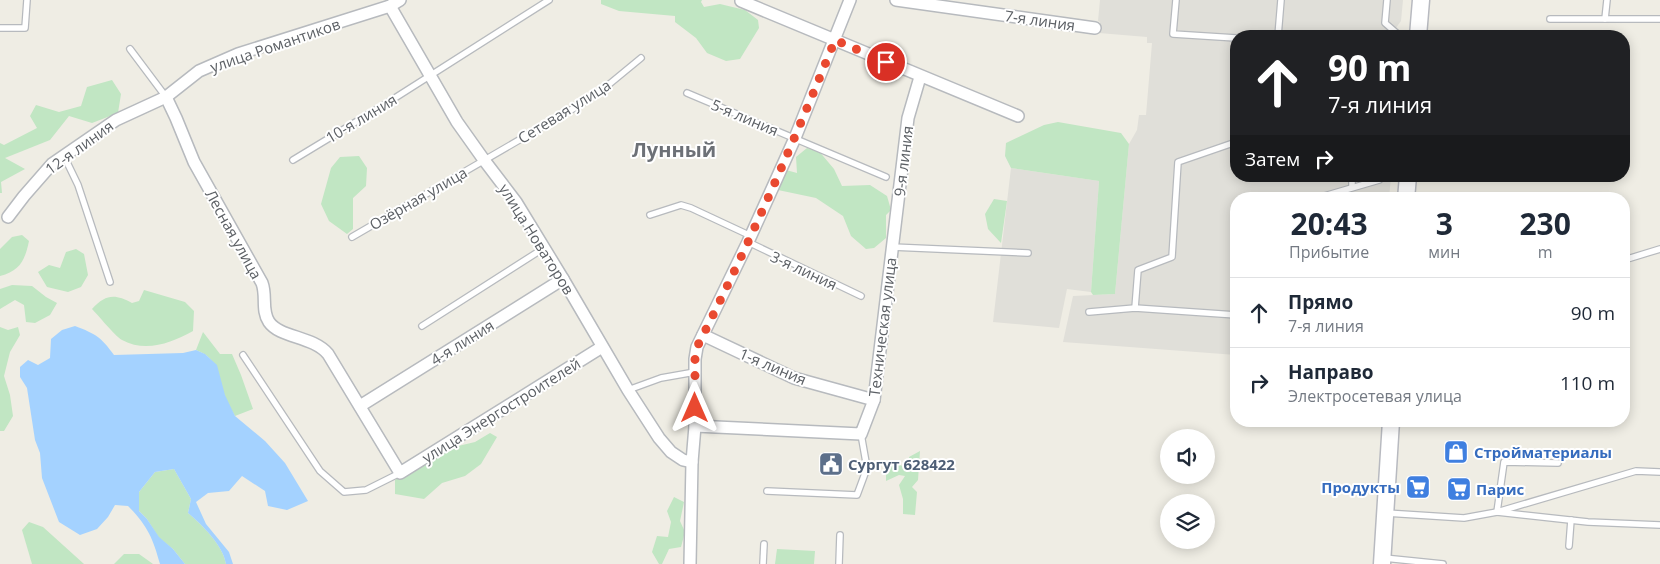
<!DOCTYPE html>
<html lang="ru">
<meta charset="utf-8">
<style>
body{margin:0;font-family:"Open Sans",sans-serif;background:#f6f6f7;color:#1f2937;height:100vh;display:flex;flex-direction:column;font-size:19px;white-space:nowrap}
*{box-sizing:border-box;margin:0}
p{font-size:16px;color:#747a83}
.icon{flex:none;width:28px;height:28px;fill:none;stroke:currentColor;stroke-width:2;stroke-linecap:round;stroke-linejoin:round}
.map{position:relative;flex:1;overflow:hidden}
.panel{position:absolute;left:1230px;top:192px;width:400px;height:235px;display:flex;flex-direction:column;background:#fff;border-radius:20px;box-shadow:0 2px 12px #0003}
.panel>*{flex:none}
.guide{position:absolute;left:1230px;top:30px;width:400px;height:152px;border-radius:20px;box-shadow:0 2px 12px #0003;background:#202124;color:#fff;overflow:hidden}
.fabs{position:absolute;left:1160px;top:429px;display:grid;gap:10px}
.fabs a{display:grid;place-items:center;width:55px;height:55px;border-radius:50%;background:#fff;box-shadow:0 2px 12px #0003;font-size:25px}
.pin{position:absolute;display:grid;place-items:center;width:42px;height:42px;color:#fff;margin:-21px;border:2px solid #fff;border-radius:50%;box-shadow:0 1px 5px #0007}
.me{position:absolute;width:55px;margin:-28px;rotate:0deg;stroke-linejoin:round;filter:drop-shadow(0 0 4px #0008)}
.turn{display:flex;align-items:center;gap:18px;height:105px;padding:0 15px;font-size:22px}
.turn .icon{width:65px;height:65px;stroke-width:2.5}
.turn b{display:block;font-size:35px;line-height:42px}
.then{display:flex;align-items:center;height:48px;padding:0 15px;background:#0003;gap:10px;font-size:19px}
.eta{display:flex;justify-content:space-evenly;align-items:center;height:85px;text-align:center}
.eta b{font-size:30px;font-weight:700;line-height:35px}
ul{padding:0;list-style:none}
li{display:flex;align-items:center;gap:15px;height:70px;padding:0 15px;border-top:1px solid #e0e1e3}
li div{flex:1}
li b{display:block;font-size:19px}
li em{font-style:normal}
.map>svg:first-child{display:block}
</style>
<div class="map">
<svg width="1660" height="564" viewBox="0 0 1660 564">
<rect width="100%" height="100%" fill="#efede4"/>
<g fill="#e0dfd9">
<path d="M1100,0H1403L1401,21L1390,36H1236V176H1391L1389,199H1236V355L1063,342L1073,296L1115,294L1129,144L1137,130L1139,115H1146L1152,43H1147V37L1099,33L1100,22L1098,21Z"/>
<path d="M1011,168L1099,181L1091,292L1067,289L1059,328L993,322Z"/>
</g>
<g fill="#c1e6c3">
<path d="M601,0H702L701,2L704,7L720,4L745,10L758,20L759,28L740,59L726,61L707,53L696,38L675,22V16L619,11L601,4Z"/>
<path d="M112,80L121,94L118,113L92,123L69,116L50,140L5,158L25,169L1,182L2,193H0V143L4,145L37,128L30,116L36,105L59,112L81,106L87,87Z"/>
<path d="M1058,122L1121,133L1129,144L1115,294L1093,295L1091,292L1099,181L1011,168L1005,156L1006,143L1044,125Z"/>
<path d="M807,148L818,150L834,169L842,186L870,185L887,196L891,210L886,215V238L874,248L866,249L851,236L843,216L816,198L778,190L786,170L797,173L796,157Z"/>
<path d="M359,156L367,168L366,186L353,198V229L347,234L329,221L321,204L331,168L340,157Z"/>
<path d="M994,199L1007,201L1001,243L988,229L985,214Z"/>
<path d="M22,235L29,241C25,260 20,271 0,276V249L12,237Z"/>
<path d="M76,249L84,254L88,275L81,287L68,292L47,287L38,272L49,265L60,268L66,252Z"/>
<path d="M12,285L32,286L46,297L57,303L50,315L35,323L26,322L24,305L15,300L0,309V289Z"/>
<path d="M144,290L185,302L194,311L193,331C171,343 146,353 122,340C114,335 99,316 92,309C106,294 115,294 132,303L139,301Z"/>
<path d="M0,327L8,330L18,327L20,335L10,352L4,376L10,395L13,416L4,431H0Z"/>
<path d="M203,332L220,354H232L241,375L253,409L235,416C231,409 227,402 224,394C217,373 219,359 196,350Z"/>
<path d="M490,433L497,437L481,464L465,476L442,483L424,499L395,494V480L418,465L454,447L475,442Z"/>
<path d="M920,451L918,480L912,487L917,492L915,515L903,514V499L899,485L905,476L899,475L886,481V469L882,463L890,462L909,468V457Z"/>
<path d="M174,469L191,499L188,513C202,525 223,545 226,564H185L173,549L159,538L147,519L139,511V492L155,472Z"/>
<path d="M674,497L684,502L680,521L685,532L681,547L669,549L662,564H659L652,552L657,536L668,537L671,522L667,511Z"/>
<path d="M29,522L43,527L84,564H32L22,530Z"/>
<path d="M777,549L815,551L814,564H775Z"/>
<path d="M124,554H139L153,564H114Z"/>
</g>
<path fill="#a4d2ff" d="M75,326C96,334 101,337 114,355L183,353L196,350L205,354L217,365L225,395L235,416L265,441L285,463L308,501L287,510L268,506L265,491L242,476L229,491L208,493L196,502L206,524L229,552L233,564H226C223,545 202,525 188,513L191,499L174,469L155,472L139,492V511L147,519L159,537L173,549L185,564H160C153,538 147,525 128,506L115,505L108,517L97,529L80,535L59,522L42,478L40,453L35,440L27,388L20,377V367L28,360L38,365L50,358L51,339L62,330Z"/>
<g fill="none" stroke-linecap="round" stroke-linejoin="round">
<defs>
<g id="lane">
<path d="M1176,0L1173,34L1236,38"/>
<path d="M1387,0L1385,23L1400,36"/>
<path d="M1550,19H1660"/>
<path d="M1605,19L1607,0"/>
<path d="M0,28H25L27,0"/>
<path d="M1278,36L1281,0"/>
<path d="M130,49L166,97"/>
<path d="M687,93L886,177"/>
<path d="M64,156L78,185L110,282"/>
<path d="M293,160L387,103L549,0"/>
<path d="M1352,187V176"/>
<path d="M1314,199L1379,180"/>
<path d="M650,215L681,205L691,208L751,236"/>
<path d="M352,237L576,107L607,86L641,58"/>
<path d="M748,242L861,296"/>
<path d="M892,247L1028,253"/>
<path d="M1624,260L1660,249"/>
<path d="M1135,308L1138,270L1172,257L1178,162L1236,142"/>
<path d="M1089,312L1135,308L1236,315"/>
<path d="M422,326L544,248"/>
<path d="M243,355L320,471L344,492L366,490L400,473"/>
<path d="M628,390L661,378L695,372"/>
<path d="M1558,463L1504,462L1497,512L1588,522L1660,525"/>
<path d="M767,491L857,495L867,468L861,434"/>
<path d="M1386,513L1464,518L1497,512L1636,471L1660,472"/>
<path d="M1569,546L1571,520"/>
<path d="M1384,558L1443,564"/>
<path d="M763,564L764,544"/>
<path d="M839,564L840,535"/>
</g>
<g id="street">
<path d="M896,0L1095,28"/>
<path d="M741,1L1018,116"/>
<path d="M390,6L457,122L484,160L516,202L563,279L628,390L659,438L671,452L683,460L692,462"/>
<path d="M166,97L176,118L194,162L262,283C267,296 261,310 269,322C280,338 313,336 328,354L400,473L602,347"/>
<path d="M8,217L24,196L52,164L116,120L166,97L199,71L238,54L390,6L400,0"/>
<path d="M703,335L794,378L874,400"/>
<path d="M360,406L563,279"/>
<path d="M695,426L861,434L874,400L908,118L920,77"/>
<path d="M690,564L692,462L695,426V359L697,347L748,242L795,138L850,0"/>
</g>
<g id="secondary">
<path d="M1418,36L1421,0"/>
<path d="M1406,199L1408,176"/>
<path d="M1382,564L1391,421"/>
</g>
</defs>
<use href="#lane" stroke="#b7babe" stroke-width="8"/>
<use href="#street" stroke="#b7babe" stroke-width="14"/>
<use href="#secondary" stroke="#b8bac0" stroke-width="19"/>
<use href="#lane" stroke="#fff" stroke-width="5.5"/>
<use href="#street" stroke="#fff" stroke-width="11"/>
<use href="#secondary" stroke="#fff" stroke-width="16"/>
</g>
<g fill="none" stroke-linecap="round" stroke-linejoin="round">
<path stroke="#e94930" stroke-width="9" stroke-dasharray="0 16.2" d="M695,408V358L697,347C748,247 793,144 835,40L886,62"/>
</g>
<defs>
<symbol id="shop-square" viewBox="-11 -11 22 22"><rect x="-9" y="-9" width="18" height="18" rx="4" fill="#3f7fe0" stroke="#fff"/><path d="M-5-2.5h2.3a2.7 3.5 0 0 1 5.4 0H5L5.5 6h-11ZM-1.5-2.5h3a1.5 2.3 0 0 0-3 0Z" fill="#fff"/></symbol>
<symbol id="civic-square" viewBox="-11 -11 22 22"><rect x="-9" y="-9" width="18" height="18" rx="4" fill="#5c6f8a" stroke="#fff"/><path d="M-.6-6.5H3V-4.5H.6V-3L4-1V1h2V6H-6V1h2V-1L-.6-3ZM-1.2 2.5V6h2.4V2.5Z" fill="#fff"/></symbol>
<symbol id="supermarket-square" viewBox="-11 -11 22 22"><rect x="-9" y="-9" width="18" height="18" rx="4" fill="#3f7fe0" stroke="#fff"/><path d="M-6-5.5h2.5l.6 2H6L4.5 2H-2.5L-4.4-4H-6ZM-1.5 3.2a1.3 1.3 0 1 0 .1 0ZM3 3.2a1.3 1.3 0 1 0 .1 0Z" fill="#fff"/></symbol>
</defs>
<g fill-rule="evenodd">
<use href="#shop-square" x="1442" y="438" width="28" height="28"/>
<use href="#civic-square" x="817" y="450" width="28" height="28"/>
<use href="#supermarket-square" x="1404" y="473" width="28" height="28"/>
<use href="#supermarket-square" x="1445" y="475" width="28" height="28"/>
</g>
<g text-anchor="middle" dominant-baseline="central" stroke-width="4" stroke-linejoin="round" paint-order="stroke">
<g font-size="15" fill="#5c6065" stroke="#fff">
<text transform="translate(1040 20) rotate(8)">7-я линия</text>
<text transform="translate(275 45) rotate(-19)">улица Романтиков</text>
<text transform="translate(564 111) rotate(-32)">Сетевая улица</text>
<text transform="translate(745 117) rotate(23)">5-я линия</text>
<text transform="translate(361 118) rotate(-31)">10-я линия</text>
<text transform="translate(79 147) rotate(-36)">12-я линия</text>
<text transform="translate(903 161) rotate(-83)">9-я линия</text>
<text transform="translate(418 198) rotate(-30)">Озёрная улица</text>
<text transform="translate(234 234) rotate(61)">Лесная улица</text>
<text transform="translate(537 239) rotate(58)">улица Новаторов</text>
<text transform="translate(804 270) rotate(25)">3-я линия</text>
<text transform="translate(882 327) rotate(-83)">Техническая улица</text>
<text transform="translate(462 342) rotate(-32)">4-я линия</text>
<text transform="translate(773 366) rotate(23)">1-я линия</text>
<text transform="translate(501 410) rotate(-32)">улица Энергостроителей</text>
</g>
<g font-size="15" font-weight="bold" fill="#366cbe" stroke="#fff" text-anchor="start">
<text x="1474" y="452">Стройматериалы</text>
<text x="1400" y="487" text-anchor="end">Продукты</text>
<text x="1476" y="489">Парис</text>
</g>
<g font-size="15" font-weight="bold" fill="#4e5e75" stroke="#fff" text-anchor="start">
<text x="848" y="464">Сургут 628422</text>
</g>
<g font-size="20" font-weight="bold" fill="#6d7177" stroke="#fff">
<text x="674" y="149">Лунный</text>
</g>
</g>
</svg>
<div class="fabs">
<a><svg class="icon" aria-label="sound" viewBox="0 0 24 24"><path d="M4 9h4l5-4v14l-5-4H4zM17 9q2 3 0 6"/></svg></a>
<a><svg class="icon" aria-label="layers" viewBox="0 0 24 24"><path d="M12 4l9 5-9 5-9-5zM3 14l9 5 9-5"/></svg></a>
</div>
<div class="pin" style="left:886px;top:62px;background:#d93025"><svg class="icon" aria-label="arrive" viewBox="0 0 24 24"><path d="M6 21V4h12l-3 4 3 4H6"/></svg></div>
<svg class="me" style="left:695px;top:408px" viewBox="-20 -20 40 40"><path d="M0-17L14 15 0 8-14 15z" fill="#e94930" stroke="#fff" stroke-width="4"/></svg>
<div class="guide">
<div class="turn"><svg class="icon" aria-label="ahead" viewBox="0 0 24 24"><path d="M12 20V5M6 11l6-6 6 6"/></svg><div><b>90 m</b>7-я линия</div></div>
<div class="then">Затем<svg class="icon" aria-label="right" viewBox="0 0 24 24"><path d="M7 20v-9h11M14 6l5 5-5 5"/></svg></div>
</div>
<section class="panel">
<div class="eta">
<div><b>20:43</b><p>Прибытие</p></div>
<div><b>3</b><p>мин</p></div>
<div><b>230</b><p>m</p></div>
</div>
<ul>
<li><svg class="icon" aria-label="ahead" viewBox="0 0 24 24"><path d="M12 20V5M6 11l6-6 6 6"/></svg><div><b>Прямо</b><p>7-я линия</p></div><em>90 m</em></li>
<li><svg class="icon" aria-label="right" viewBox="0 0 24 24"><path d="M7 20v-9h11M14 6l5 5-5 5"/></svg><div><b>Направо</b><p>Электросетевая улица</p></div><em>110 m</em></li>
</ul>
</section>
</div>
